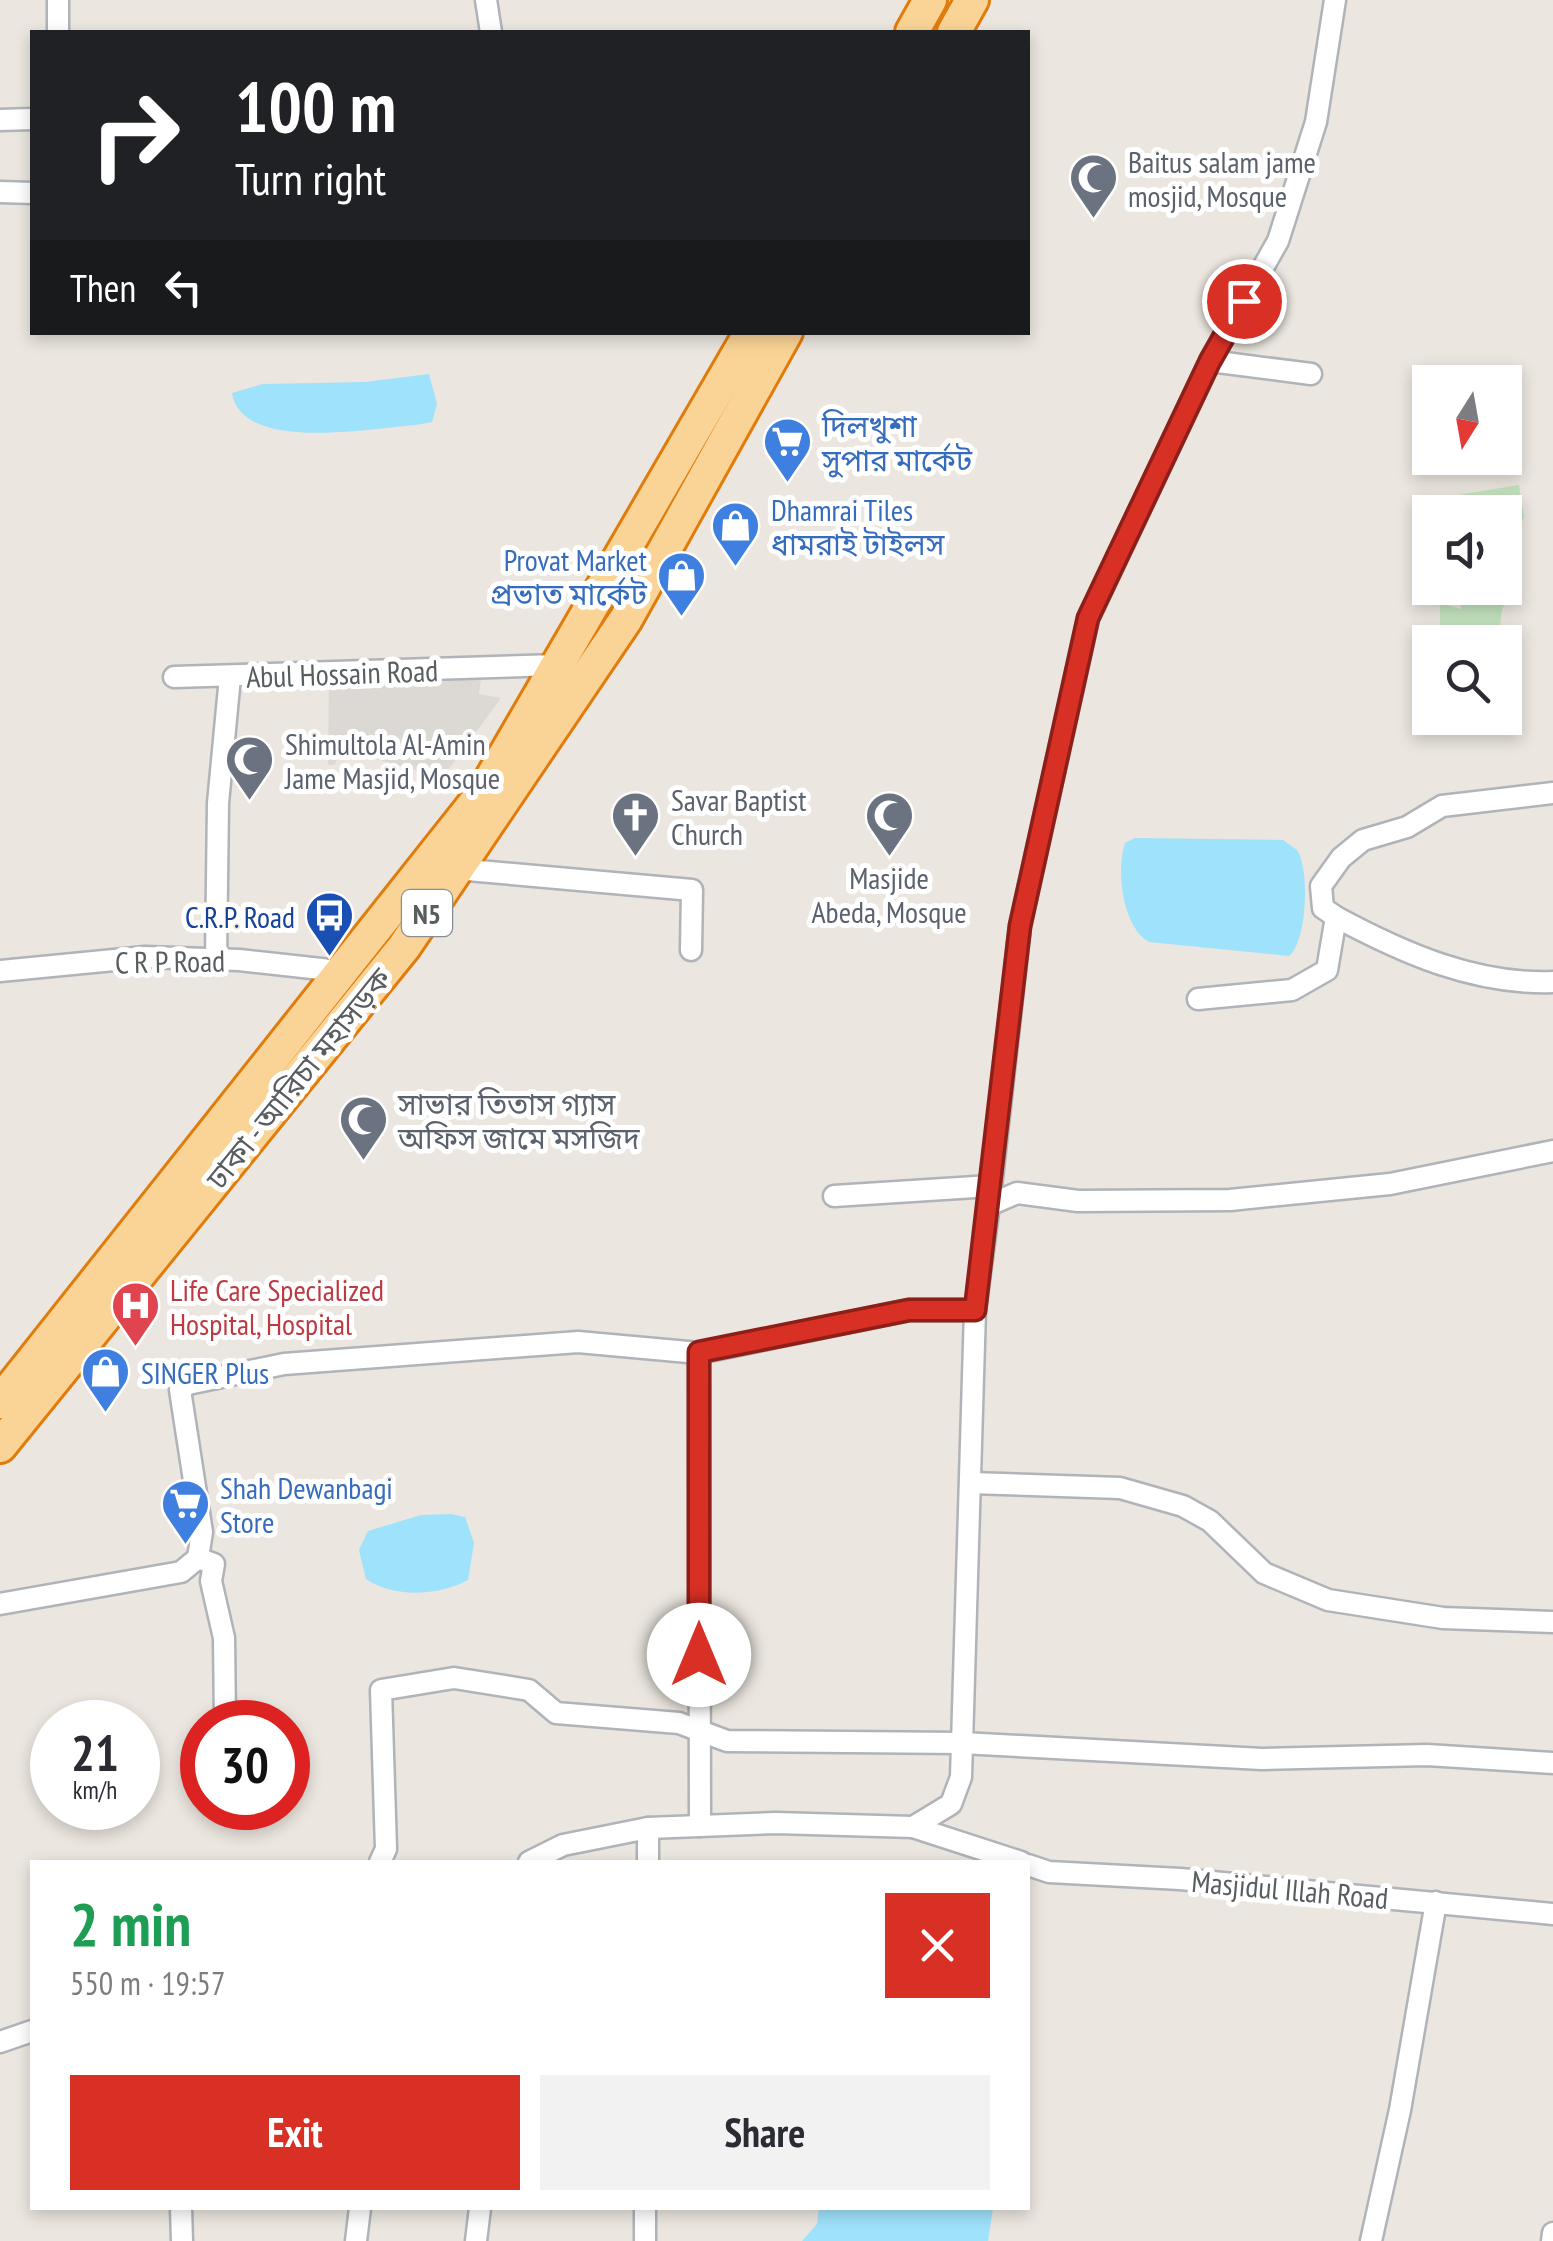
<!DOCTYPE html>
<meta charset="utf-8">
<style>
body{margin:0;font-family:"PT Sans Narrow","Noto Sans Bengali",sans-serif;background:#f2f2f3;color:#2b2b33;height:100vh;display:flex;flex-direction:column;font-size:38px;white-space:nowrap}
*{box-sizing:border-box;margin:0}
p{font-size:32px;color:#7c7c81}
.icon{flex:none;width:55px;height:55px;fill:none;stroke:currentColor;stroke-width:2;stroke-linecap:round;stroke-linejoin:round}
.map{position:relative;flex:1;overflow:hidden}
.sheet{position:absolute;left:30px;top:1860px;width:1000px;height:350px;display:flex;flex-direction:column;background:#fff;border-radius:0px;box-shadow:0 5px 15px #0003}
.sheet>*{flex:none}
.banner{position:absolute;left:30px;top:30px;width:1000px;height:305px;border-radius:0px;box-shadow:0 5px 15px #0003;background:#202124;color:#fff;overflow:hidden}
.needle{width:65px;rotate:191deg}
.controls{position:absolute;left:1412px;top:365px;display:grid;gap:20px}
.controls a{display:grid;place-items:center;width:110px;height:110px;border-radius:0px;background:#fff;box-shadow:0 5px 15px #0003;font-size:50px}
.speed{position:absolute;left:30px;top:1700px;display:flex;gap:20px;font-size:50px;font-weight:700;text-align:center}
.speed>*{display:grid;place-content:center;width:130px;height:130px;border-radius:50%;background:#fff;box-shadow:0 5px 15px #0003;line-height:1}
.speed small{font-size:25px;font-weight:400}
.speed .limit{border:15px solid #d22;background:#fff;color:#111}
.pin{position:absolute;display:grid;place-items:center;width:85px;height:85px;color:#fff;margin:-42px;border:5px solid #fff;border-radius:50%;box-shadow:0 2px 10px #0007}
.me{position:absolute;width:110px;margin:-55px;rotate:0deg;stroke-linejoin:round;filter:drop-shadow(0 0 8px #0008)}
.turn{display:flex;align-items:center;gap:35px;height:210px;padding:0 40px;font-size:45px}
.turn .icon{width:130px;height:130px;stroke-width:2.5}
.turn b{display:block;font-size:70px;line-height:85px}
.then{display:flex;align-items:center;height:95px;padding:0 40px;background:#0003;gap:20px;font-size:38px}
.round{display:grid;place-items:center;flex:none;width:105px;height:105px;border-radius:0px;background:#f2f2f3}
.overview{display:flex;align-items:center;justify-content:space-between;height:170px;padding:0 40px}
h1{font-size:60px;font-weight:700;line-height:75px;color:#1e9e55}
.primary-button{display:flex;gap:20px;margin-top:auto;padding:20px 40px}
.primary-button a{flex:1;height:115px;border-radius:0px;background:#d93025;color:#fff;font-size:40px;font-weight:700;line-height:115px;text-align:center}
.primary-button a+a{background:#f2f2f3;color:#2b2b33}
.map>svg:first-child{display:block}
</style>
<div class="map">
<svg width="1553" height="2241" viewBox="0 0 1553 2241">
<rect width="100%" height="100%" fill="#ebe6df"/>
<path fill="#dcd8d4" d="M482,672L479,694L501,698L443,777L361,755L338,756L335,765H328L329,678Z"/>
<path fill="#c2e2bc" d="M1519,485L1524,517L1509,552L1519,573L1502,610L1498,642H1440V603L1461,609L1460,588H1505V512H1455L1452,496Z"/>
<g fill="#9fe2fb">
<path d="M429,374L437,404L432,422L416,425C372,428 241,453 232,393L263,384L365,382Z"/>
<path d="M1135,838L1283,840L1297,850C1310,869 1307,942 1289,956L1149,942C1122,927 1116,870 1125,843Z"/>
<path d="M451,1514L465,1517L474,1543L468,1580C439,1596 393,1598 366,1579L359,1550L368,1531L421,1515Z"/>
<path d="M819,2208H993L988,2241H802L817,2224Z"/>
</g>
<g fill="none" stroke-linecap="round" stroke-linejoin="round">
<defs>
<g id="minor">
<path d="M486,0L491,32"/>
<path d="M58,32V0"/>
<path d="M0,120L32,119"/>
<path d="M0,192L32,193"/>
<path d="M1210,361L1311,374"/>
<path d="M174,677L558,665"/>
<path d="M1553,793L1442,806L1407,827L1363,840L1341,858L1321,886L1323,908L1336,917C1403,953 1475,985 1553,982"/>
<path d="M456,869L692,890L691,950"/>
<path d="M216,960L218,803L230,677"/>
<path d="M0,971L145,957L239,960L339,971"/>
<path d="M1198,999L1292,990L1327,970L1336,917"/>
<path d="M834,1196L991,1186"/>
<path d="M989,1205L1020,926L1088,619L1210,361L1278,241L1316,122L1335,0"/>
<path d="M699,1353L700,1826"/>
<path d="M971,1483L1120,1488L1183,1506L1210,1521L1264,1573L1328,1600L1443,1618L1553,1622"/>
<path d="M198,1558L214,1564L211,1581L224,1638L225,1722"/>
<path d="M0,1604L181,1572L198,1558L202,1532L180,1390L188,1384L284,1364L578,1342L699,1353L909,1310H975L989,1205L1017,1193L1078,1201L1230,1200L1390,1184L1553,1151"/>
<path d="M913,1827L951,1804L961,1777L975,1310"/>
<path d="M380,1862L386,1849L381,1690L454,1678L529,1690L556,1713L679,1723L727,1741L962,1743L1262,1759L1427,1755L1553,1763"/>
<path d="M529,1862L563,1845L648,1828L776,1823L913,1827L1021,1862"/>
<path d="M648,1862V1828"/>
<path d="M1028,1865L1049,1872L1180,1879L1553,1914"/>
<path d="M0,2042L32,2031"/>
<path d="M181,2208L182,2241"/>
<path d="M645,2208V2241"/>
<path d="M356,2241L360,2208"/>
<path d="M476,2241L480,2208"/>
<path d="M1371,2241L1400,2110L1436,1902"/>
<path d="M1552,2241L1553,2233"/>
</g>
<g id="trunk">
<path d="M912,32L930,0"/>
<path d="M954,32L972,0"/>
<path d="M0,1402L483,793L751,332"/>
<path d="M0,1446L404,947L626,619L786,332"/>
</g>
</defs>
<use href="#minor" stroke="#b0b3b7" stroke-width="25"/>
<use href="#trunk" stroke="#e17b09" stroke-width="38"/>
<use href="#minor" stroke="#fff" stroke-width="20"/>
<use href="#trunk" stroke="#fad496" stroke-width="32"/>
</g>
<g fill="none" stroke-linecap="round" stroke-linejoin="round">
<defs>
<path id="route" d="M699,1655V1352L909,1310H975L1020,926L1088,618L1210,361L1244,301"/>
</defs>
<use href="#route" stroke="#8d1f18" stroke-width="25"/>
<use href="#route" stroke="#d93025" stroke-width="18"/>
</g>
<defs>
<symbol id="mosque-pin" viewBox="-11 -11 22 30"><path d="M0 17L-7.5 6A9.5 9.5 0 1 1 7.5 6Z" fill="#6b7280" stroke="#fff"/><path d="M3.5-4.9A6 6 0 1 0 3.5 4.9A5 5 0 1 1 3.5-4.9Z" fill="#fff"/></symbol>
<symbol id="supermarket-pin" viewBox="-11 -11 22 30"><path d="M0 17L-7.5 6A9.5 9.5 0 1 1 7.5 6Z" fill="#3f7fe0" stroke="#fff"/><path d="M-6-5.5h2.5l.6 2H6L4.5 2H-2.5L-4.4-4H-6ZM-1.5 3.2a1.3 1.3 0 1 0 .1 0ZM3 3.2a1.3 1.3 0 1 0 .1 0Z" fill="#fff"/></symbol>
<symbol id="shop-pin" viewBox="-11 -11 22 30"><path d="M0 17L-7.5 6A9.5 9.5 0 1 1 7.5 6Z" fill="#3f7fe0" stroke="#fff"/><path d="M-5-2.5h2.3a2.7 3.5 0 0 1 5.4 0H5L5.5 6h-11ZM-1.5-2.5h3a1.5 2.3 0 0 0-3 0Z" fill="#fff"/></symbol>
<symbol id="church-pin" viewBox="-11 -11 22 30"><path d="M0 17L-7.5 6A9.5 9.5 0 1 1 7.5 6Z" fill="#6b7280" stroke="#fff"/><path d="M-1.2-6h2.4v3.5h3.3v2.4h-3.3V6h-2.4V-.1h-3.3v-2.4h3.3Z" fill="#fff"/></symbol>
<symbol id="bus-pin" viewBox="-11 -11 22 30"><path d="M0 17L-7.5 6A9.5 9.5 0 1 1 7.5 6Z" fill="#1a4fb4" stroke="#fff"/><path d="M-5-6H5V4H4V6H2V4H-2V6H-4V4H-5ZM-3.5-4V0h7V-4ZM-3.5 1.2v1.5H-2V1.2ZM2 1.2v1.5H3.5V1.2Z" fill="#fff"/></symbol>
<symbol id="hospital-pin" viewBox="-11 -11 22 30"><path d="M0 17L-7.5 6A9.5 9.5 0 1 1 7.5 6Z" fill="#e0444e" stroke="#fff"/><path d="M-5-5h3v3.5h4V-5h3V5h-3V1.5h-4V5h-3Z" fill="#fff"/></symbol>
</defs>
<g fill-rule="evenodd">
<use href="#mosque-pin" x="1066" y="150" width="55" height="75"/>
<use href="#supermarket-pin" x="760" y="414" width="55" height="75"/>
<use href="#shop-pin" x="708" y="498" width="55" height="75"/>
<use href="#shop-pin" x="654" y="548" width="55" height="75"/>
<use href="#mosque-pin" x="222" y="732" width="55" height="75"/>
<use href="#church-pin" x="608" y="788" width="55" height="75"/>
<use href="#mosque-pin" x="862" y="788" width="55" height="75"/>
<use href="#bus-pin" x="302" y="888" width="55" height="75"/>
<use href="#mosque-pin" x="336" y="1092" width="55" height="75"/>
<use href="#hospital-pin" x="108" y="1278" width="55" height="75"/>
<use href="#shop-pin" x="78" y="1344" width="55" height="75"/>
<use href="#supermarket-pin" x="158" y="1476" width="55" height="75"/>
</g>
<g text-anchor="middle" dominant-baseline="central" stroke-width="10" stroke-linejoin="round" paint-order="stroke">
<rect fill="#fff" stroke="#8a8e90" stroke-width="2.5" x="402" y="890" width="50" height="46" rx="8"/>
<g font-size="28" font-weight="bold" fill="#585d60">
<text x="427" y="913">N5</text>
</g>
<g font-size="30" fill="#5b616d" stroke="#fff" text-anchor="start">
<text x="1128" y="161">Baitus salam jame<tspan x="1128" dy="34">mosjid, Mosque</tspan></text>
<text x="285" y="743">Shimultola Al-Amin<tspan x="285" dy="34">Jame Masjid, Mosque</tspan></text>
<text x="671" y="799">Savar Baptist<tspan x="671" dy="34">Church</tspan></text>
<text x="889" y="877" text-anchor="middle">Masjide<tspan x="889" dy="34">Abeda, Mosque</tspan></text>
<text x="398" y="1103">সাভার তিতাস গ্যাস<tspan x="398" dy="34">অফিস জামে মসজিদ</tspan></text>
</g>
<g font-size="30" fill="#366cbe" stroke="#fff" text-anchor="start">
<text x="822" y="425">দিলখুশা<tspan x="822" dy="34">সুপার মার্কেট</tspan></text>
<text x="771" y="509">Dhamrai Tiles<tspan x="771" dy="34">ধামরাই টাইলস</tspan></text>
<text x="647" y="559" text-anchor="end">Provat Market<tspan x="647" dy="34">প্রভাত মার্কেট</tspan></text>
<text x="141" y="1372">SINGER Plus</text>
<text x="220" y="1487">Shah Dewanbagi<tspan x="220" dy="34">Store</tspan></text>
</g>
<g font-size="30" fill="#585d60" stroke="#fff">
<text transform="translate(342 673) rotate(-2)">Abul Hossain Road</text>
<text transform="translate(170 961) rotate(-1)">C R P Road</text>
<text transform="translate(298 1078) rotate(-51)">ঢাকা - আরিচা মহাসড়ক</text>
<text transform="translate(1290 1889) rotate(5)">Masjidul Illah Road</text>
</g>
<g font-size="30" fill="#164399" stroke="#fff" text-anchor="end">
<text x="295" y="916">C.R.P. Road</text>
</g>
<g font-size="30" fill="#be3a42" stroke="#fff" text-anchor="start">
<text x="170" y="1289">Life Care Specialized<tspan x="170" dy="34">Hospital, Hospital</tspan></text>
</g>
</g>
</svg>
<div class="controls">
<a><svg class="needle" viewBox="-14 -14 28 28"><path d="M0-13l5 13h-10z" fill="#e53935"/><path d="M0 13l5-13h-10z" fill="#7c7c81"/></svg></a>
<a><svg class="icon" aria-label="sound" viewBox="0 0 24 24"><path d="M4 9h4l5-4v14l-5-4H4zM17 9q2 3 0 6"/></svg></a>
<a><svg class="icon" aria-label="search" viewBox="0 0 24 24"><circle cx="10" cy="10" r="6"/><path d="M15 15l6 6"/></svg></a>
</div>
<div class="speed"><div>21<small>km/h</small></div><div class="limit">30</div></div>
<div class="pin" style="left:1244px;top:301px;background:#d93025"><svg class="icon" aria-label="arrive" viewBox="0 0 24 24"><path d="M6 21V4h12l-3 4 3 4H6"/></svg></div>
<svg class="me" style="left:699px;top:1655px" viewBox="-20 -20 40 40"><circle r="19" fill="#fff"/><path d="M0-13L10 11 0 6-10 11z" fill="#d93025"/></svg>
<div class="banner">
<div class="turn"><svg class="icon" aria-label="right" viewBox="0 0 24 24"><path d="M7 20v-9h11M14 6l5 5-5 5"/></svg><div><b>100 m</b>Turn right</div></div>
<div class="then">Then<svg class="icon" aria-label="left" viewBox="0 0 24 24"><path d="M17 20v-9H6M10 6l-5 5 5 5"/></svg></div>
</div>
<section class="sheet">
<div class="overview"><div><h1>2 min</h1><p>550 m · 19:57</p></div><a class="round" style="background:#d93025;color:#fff"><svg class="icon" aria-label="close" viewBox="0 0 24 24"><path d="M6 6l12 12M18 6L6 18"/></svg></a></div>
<div class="primary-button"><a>Exit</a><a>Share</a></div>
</section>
</div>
